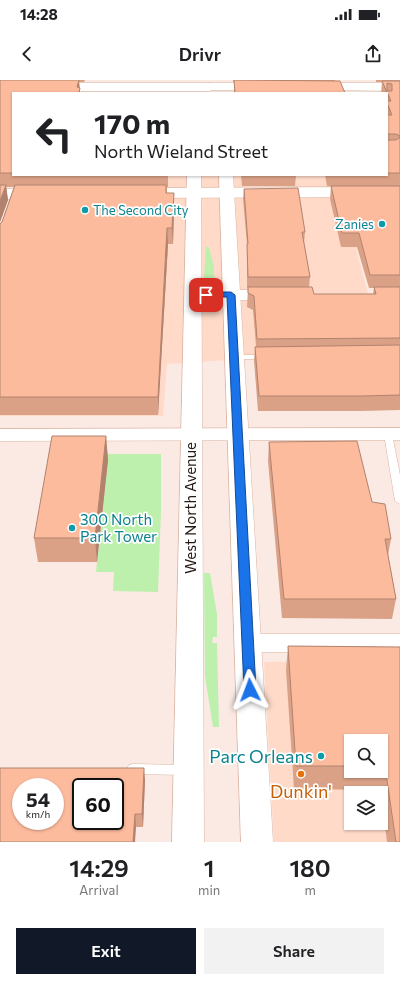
<!DOCTYPE html>
<style>
body{margin:0;font-family:Commissioner,sans-serif;background:#f2f2f2;color:#202124;height:100vh;display:flex;flex-direction:column;font-size:15px;white-space:nowrap}
*{box-sizing:border-box;margin:0}
p{font-size:13px;color:#757577}
.icon{flex:none;width:22px;height:22px;fill:none;stroke:currentColor;stroke-width:2;stroke-linecap:round;stroke-linejoin:round}
.map{position:relative;height:762px;overflow:hidden}
.details{display:flex;flex-direction:column;background:#fff;flex:1}
.details>*{flex:none}
.guide{position:absolute;left:12px;top:12px;width:376px;height:84px;border-radius:0px;box-shadow:0 1px 3px #0004;background:#fff;color:#202124;overflow:hidden}
.controls{position:absolute;left:344px;top:654px;display:grid;gap:8px}
.controls a{display:grid;place-items:center;width:44px;height:44px;border-radius:0px;background:#fff;box-shadow:0 1px 3px #0004;font-size:20px}
.speed{position:absolute;left:12px;top:698px;display:flex;gap:8px;font-size:20px;font-weight:700;text-align:center}
.speed>*{display:grid;place-content:center;width:52px;height:52px;border-radius:50%;background:#fff;box-shadow:0 1px 3px #0004;line-height:1}
.speed small{font-size:10px;font-weight:400}
.speed .limit{border:2px solid #111;border-radius:6px;background:#fff;color:#111}
.pin{position:absolute;display:grid;place-items:center;width:34px;height:34px;color:#fff;margin:-17px;border-radius:8px;box-shadow:0 2px 6px #0006}
.me{position:absolute;width:44px;margin:-22px;rotate:357deg;stroke-linejoin:round;filter:drop-shadow(0 0 3px #0008)}
.turn{display:flex;align-items:center;gap:14px;height:84px;padding:0 16px;font-size:18px}
.turn .icon{width:52px;height:52px;stroke-width:2.5}
.turn b{display:block;font-size:28px;line-height:34px}
.eta{display:flex;justify-content:space-evenly;align-items:center;height:68px;text-align:center}
.eta b{font-size:24px;font-weight:600;line-height:28px}
.action{display:flex;gap:8px;margin-top:auto;padding:8px 16px}
.action a{flex:1;height:46px;border-radius:0px;background:#111827;color:#fff;font-size:16px;font-weight:600;line-height:46px;text-align:center}
.action a+a{background:#f2f2f2;color:#202124}
.status{display:flex;justify-content:space-between;align-items:center;height:28px;padding:0 20px;background:#fff;direction:ltr}
.status svg{height:11px;fill:currentColor}
header{display:flex;justify-content:space-between;align-items:center;height:52px;padding:0 16px;background:#fff;font-size:18px;font-weight:600}
.map>svg:first-child{display:block}
</style>
<div class="status"><b>14:28</b><svg viewBox="0 0 49 12"><path d="M0 12V9h3v3zM5 12V6h3v6zM10 12V3h3v9zM15 12V0h3v12zM26 1h20v11H26zM47 4h2v5h-2z"/></svg></div>
<header><svg class="icon" aria-label="back" viewBox="0 0 24 24"><path d="M15 5l-7 7 7 7"/></svg>Drivr<svg class="icon" aria-label="share" viewBox="0 0 24 24"><path d="M12 15V3M7 8l5-5 5 5M5 13v7h14v-7"/></svg></header>
<div class="map">
<svg width="400" height="762" viewBox="0 0 400 762">
<rect width="100%" height="100%" fill="#faeae3"/>
<g fill="#ffdac9" fill-rule="evenodd">
<path d="M0,40L13,95H387L400,52V168L356,169L370,221L363,279H243L167,284L163,336H0V241L63,107H0Z"/>
<path d="M400,581V762H274L264,582ZM351,661H381V691H351ZM351,713H381V743H351Z"/>
</g>
<g fill="#bdefad">
<path d="M206,167H209L214,187V198H204Z"/>
<path d="M50,374H161V430L158,512L113,511L114,492H96L108,380Z"/>
<path d="M204,493H210L217,534V557H213L212,563H217L219,647H213L205,596Z"/>
</g>
<g fill="none" stroke-linecap="round" stroke-linejoin="round">
<defs>
<g id="service">
<path d="M231,275H267L271,277L267,279H231L230,277Z"/>
<path d="M388,351L392,354L400,395V424L395,421L384,354Z"/>
<path d="M133,684L185,685L189,686L191,690L189,694L185,695L133,694L129,693L127,689L129,685Z"/>
</g>
<g id="minor">
<path d="M193,210H273L278,212L281,215L278,218L273,220H193L188,218L185,215L188,212Z"/>
<path d="M400,348V360L0,361V349Z"/>
<path d="M248,554H400V572H248L240,569L236,563L240,557Z"/>
</g>
<g id="tertiary">
<path d="M400,107V117L143,118L138,116L135,113L138,110L143,108Z"/>
<path d="M0,109H41L46,111L49,114L46,117L41,119H0Z"/>
</g>
<g id="secondary">
<path d="M209,3H264L268,4L270,7L268,10L264,11L205,10L203,7L205,4Z"/>
<path d="M312,3H400V11L308,10L306,7L308,4Z"/>
</g>
<g id="primary">
<path d="M0,3H209L213,4L215,7L213,10L209,11H0Z"/>
<path d="M187,95H201L204,762H172Z"/>
<path d="M219,95H233L273,762H241Z"/>
</g>
</defs>
<use href="#service" stroke="#dab5a4" stroke-width="1"/>
<use href="#minor" stroke="#dab5a4" stroke-width="1"/>
<use href="#tertiary" stroke="#dab5a4" stroke-width="1"/>
<use href="#secondary" stroke="#dab5a4" stroke-width="1"/>
<use href="#primary" stroke="#dab5a4" stroke-width="1"/>
<use href="#service" fill="#fff" fill-rule="evenodd"/>
<use href="#minor" fill="#fff" fill-rule="evenodd"/>
<use href="#tertiary" fill="#fff" fill-rule="evenodd"/>
<use href="#secondary" fill="#fff" fill-rule="evenodd"/>
<use href="#primary" fill="#fff" fill-rule="evenodd"/>
</g>
<g fill="#daa187" fill-rule="evenodd">
<path d="M0,0H85L84,2H79L80,13H13V95H168V107H167V113L174,128L173,164H168L158,335H0V144L2,142L14,107H6L8,120L0,142Z"/>
<path d="M233,0H335V1L345,13H234V2H233Z"/>
<path d="M376,0H400V106H327L325,95H387V13H381L382,2H376Z"/>
<path d="M241,95H296L295,106H242Z"/>
<path d="M331,106H400V330L360,331H258L254,281L255,267L256,266L253,230L247,227L248,208H247V164L243,119L244,109L305,152L304,163L310,197L309,207L314,214H373L374,208H369L357,167H341L330,119Z"/>
<path d="M106,356L108,380L97,482H38L34,458Z"/>
<path d="M269,362L372,422L391,459L388,475L396,519L392,539L282,538L268,381Z"/>
<path d="M288,566L400,567V762H387L381,713L380,710L294,709L286,590ZM351,661H381V691H351Z"/>
<path d="M145,700L143,747H136L0,762Z"/>
</g>
<g fill="#b1836e">
<path d="M79,0L80,13H77V7Z"/>
<path d="M6,105L8,120L0,142V121Z"/>
<path d="M174,113V128L173,164L172,148Z"/>
<path d="M167,148L168,164L158,335V317Z"/>
<path d="M106,356L108,380L97,482L95,458Z"/>
<path d="M144,688L145,700L143,747L142,734Z"/>
<path d="M135,734L136,747L135,762H133Z"/>
</g>
<g fill="#fdbb9d" stroke="#b1836e" fill-rule="evenodd">
<path d="M0,0H79L77,7L80,8L79,13H13V93H0Z"/>
<path d="M234,0L340,1L345,13H235Z"/>
<path d="M382,1H400V93H387V35H392L387,23V21H391ZM387,3L392,4V11H387ZM387,54H396L400,56L399,58L396,60H387Z"/>
<path d="M0,105H6L0,121Z"/>
<path d="M15,105H166V113H174L172,148H167L158,317H0V144L2,142Z"/>
<path d="M331,106H400V195H370L359,153H342Z"/>
<path d="M298,108L305,152H302L310,197H248L247,164H248L244,109Z"/>
<path d="M248,207H312L314,214H376L374,207H400V258L257,259L254,216L248,213Z"/>
<path d="M400,265V315L362,316H259L255,267Z"/>
<path d="M52,356H106L95,458H34Z"/>
<path d="M357,361L372,422L385,424L391,459H385L396,519H284L269,362Z"/>
<path d="M288,566L400,567V762H396L385,687H381V661H351V686H296Z"/>
<path d="M0,688H144L142,734H135L133,762H0ZM21,707H55V741H21ZM81,707H115V741H81Z"/>
</g>
<path fill="#1a73e8" stroke="#114b97" d="M231,212L235,215L256,610L254,613L250,615L246,613L244,610L227,217H206L202,215L206,212Z"/>
<g fill="#0f9aa8" stroke="#fff" stroke-width="1.5">
<circle cx="85" cy="130" r="4"/>
<circle cx="382" cy="144" r="4"/>
<circle cx="72" cy="448" r="4"/>
<circle cx="321" cy="676" r="4"/>
</g>
<circle fill="#e8710a" stroke="#fff" stroke-width="1.5" cx="301" cy="694" r="4"/>
<g text-anchor="middle" dominant-baseline="central" stroke-width="3.5" stroke-linejoin="round" paint-order="stroke">
<g font-size="13" fill="#0d838f" stroke="#fff" text-anchor="start">
<text x="93" y="130">The Second City</text>
<text x="374" y="144" text-anchor="end">Zanies</text>
</g>
<g font-size="15" fill="#241711" stroke="#fff">
<text transform="translate(190 428) rotate(-90)">West North Avenue</text>
</g>
<g font-size="15" fill="#0d838f" stroke="#fff" text-anchor="start">
<text x="80" y="439">300 North<tspan x="80" dy="17">Park Tower</tspan></text>
</g>
<g font-size="18" fill="#0d838f" stroke="#fff" text-anchor="end">
<text x="313" y="676">Parc Orleans</text>
</g>
<g font-size="18" fill="#c56008" stroke="#fff">
<text x="301" y="711">Dunkin'</text>
</g>
</g>
</svg>
<div class="controls">
<a><svg class="icon" aria-label="search" viewBox="0 0 24 24"><circle cx="10" cy="10" r="6"/><path d="M15 15l6 6"/></svg></a>
<a><svg class="icon" aria-label="layers" viewBox="0 0 24 24"><path d="M12 4l9 5-9 5-9-5zM3 14l9 5 9-5"/></svg></a>
</div>
<div class="speed"><div>54<small>km/h</small></div><div class="limit">60</div></div>
<div class="pin" style="left:206px;top:215px;background:#d93025"><svg class="icon" aria-label="arrive" viewBox="0 0 24 24"><path d="M6 21V4h12l-3 4 3 4H6"/></svg></div>
<svg class="me" style="left:250px;top:610px" viewBox="-20 -20 40 40"><path d="M0-17L14 15 0 8-14 15z" fill="#1a73e8" stroke="#fff" stroke-width="4"/></svg>
<div class="guide">
<div class="turn"><svg class="icon" aria-label="left" viewBox="0 0 24 24"><path d="M17 20v-9H6M10 6l-5 5 5 5"/></svg><div><b>170 m</b>North Wieland Street</div></div>
</div>
</div>
<section class="details">
<div class="eta">
<div><b>14:29</b><p>Arrival</p></div>
<div><b>1</b><p>min</p></div>
<div><b>180</b><p>m</p></div>
</div>
<div class="action"><a>Exit</a><a>Share</a></div>
</section>
